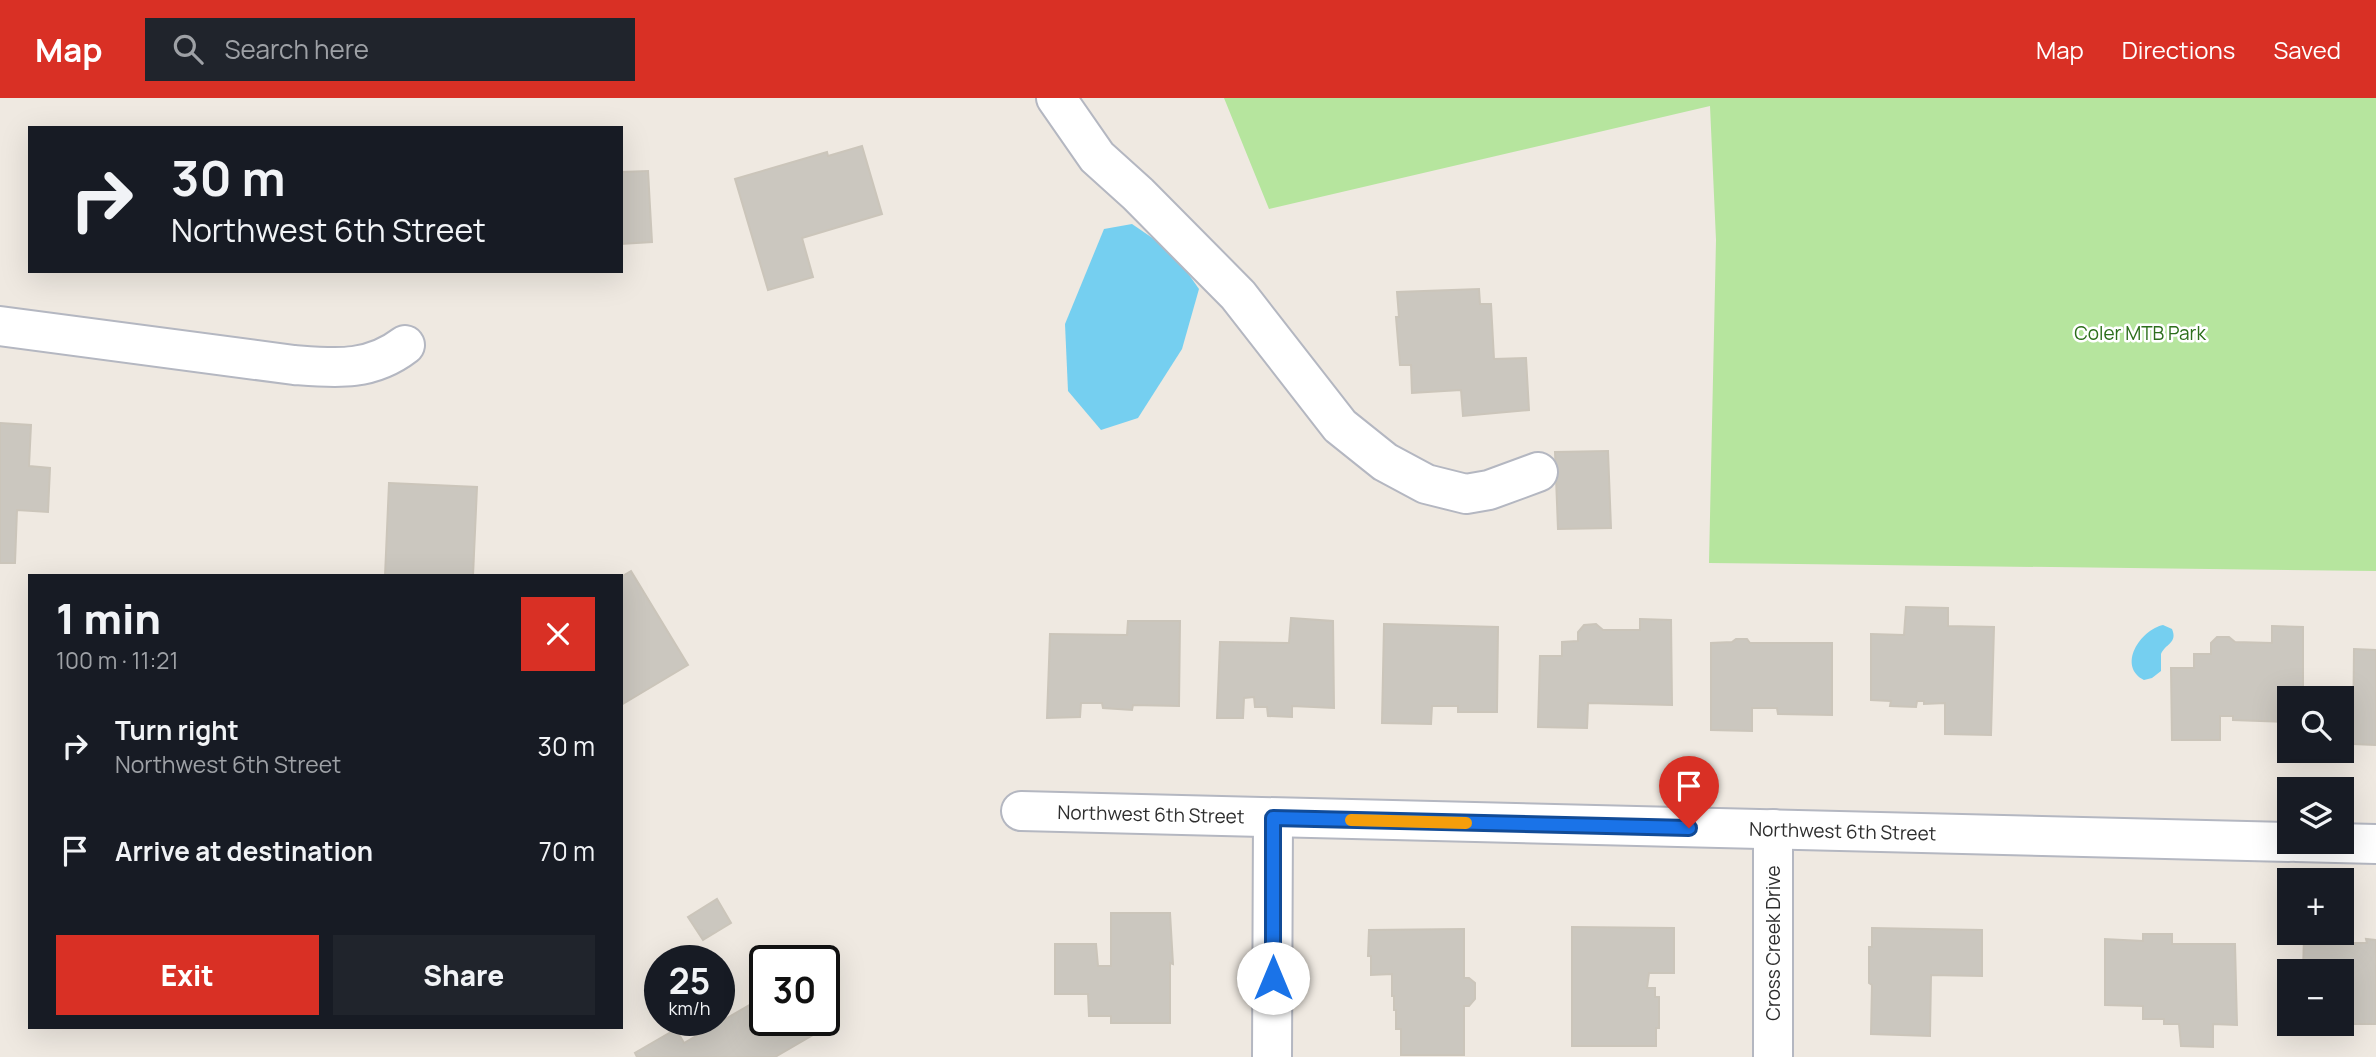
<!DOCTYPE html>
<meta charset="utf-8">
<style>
body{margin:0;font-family:Manrope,sans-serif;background:#20242c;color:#f1f3f6;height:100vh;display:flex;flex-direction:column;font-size:26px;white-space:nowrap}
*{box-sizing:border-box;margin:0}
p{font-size:23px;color:#9ea1a6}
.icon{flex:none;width:38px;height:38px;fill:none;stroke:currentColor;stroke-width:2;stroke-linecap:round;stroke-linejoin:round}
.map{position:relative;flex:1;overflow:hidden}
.details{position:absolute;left:28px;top:476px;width:595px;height:455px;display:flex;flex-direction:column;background:#171b24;border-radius:0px;box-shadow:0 7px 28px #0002}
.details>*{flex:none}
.banner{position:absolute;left:28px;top:28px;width:595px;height:147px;border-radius:0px;box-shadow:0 7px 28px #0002;background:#171b24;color:#f1f3f6;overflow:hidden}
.buttons{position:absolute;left:2277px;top:588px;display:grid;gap:14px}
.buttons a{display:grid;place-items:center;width:77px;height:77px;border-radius:0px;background:#171b24;box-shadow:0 7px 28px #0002;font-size:35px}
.speed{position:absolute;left:644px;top:847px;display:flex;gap:14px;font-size:35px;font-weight:700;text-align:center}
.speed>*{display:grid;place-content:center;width:91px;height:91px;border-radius:50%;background:#171b24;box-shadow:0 7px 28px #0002;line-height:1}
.speed small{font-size:18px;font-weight:400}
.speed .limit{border:4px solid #111;border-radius:10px;background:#fff;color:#111}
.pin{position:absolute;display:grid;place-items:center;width:60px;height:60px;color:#fff;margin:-72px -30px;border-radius:50% 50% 50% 0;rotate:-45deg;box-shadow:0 0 7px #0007}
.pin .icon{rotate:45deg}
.me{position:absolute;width:77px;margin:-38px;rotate:0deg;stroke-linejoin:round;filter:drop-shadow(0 0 5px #0008)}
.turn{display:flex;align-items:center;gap:24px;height:147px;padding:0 28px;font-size:32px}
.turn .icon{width:91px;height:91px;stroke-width:2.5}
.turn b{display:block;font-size:49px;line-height:60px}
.round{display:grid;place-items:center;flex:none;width:74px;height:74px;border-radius:0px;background:#20242c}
.summary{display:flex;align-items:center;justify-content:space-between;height:119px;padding:0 28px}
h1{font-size:42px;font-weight:800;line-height:52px}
.action{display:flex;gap:14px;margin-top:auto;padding:14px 28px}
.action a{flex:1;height:80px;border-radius:0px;background:#d93025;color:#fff;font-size:28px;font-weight:800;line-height:80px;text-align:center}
.action a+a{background:#20242c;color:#f1f3f6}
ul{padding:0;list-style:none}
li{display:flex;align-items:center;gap:21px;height:105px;padding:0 28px}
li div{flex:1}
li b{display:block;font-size:26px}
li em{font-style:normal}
header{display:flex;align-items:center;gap:42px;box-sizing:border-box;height:98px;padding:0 35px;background:#d93025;color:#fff}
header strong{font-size:33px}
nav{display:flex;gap:38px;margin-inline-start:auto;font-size:24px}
.search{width:490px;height:63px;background:#20242c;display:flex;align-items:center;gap:18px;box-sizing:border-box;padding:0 24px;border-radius:0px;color:#9ea1a6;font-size:26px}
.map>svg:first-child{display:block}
</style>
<header>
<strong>Map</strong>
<div class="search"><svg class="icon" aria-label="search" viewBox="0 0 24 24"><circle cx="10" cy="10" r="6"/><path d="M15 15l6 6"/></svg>Search here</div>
<nav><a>Map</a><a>Directions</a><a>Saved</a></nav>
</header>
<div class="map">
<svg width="2376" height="959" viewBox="0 0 2376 959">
<rect width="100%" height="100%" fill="#efe9e1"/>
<path fill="#b6e59e" d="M1224,0H2376V473L1709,465L1716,142L1710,8L1269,111Z"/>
<g fill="#75cff0">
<path d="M1132,126L1173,154L1199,191L1182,251L1138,320L1101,332L1068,293L1065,226L1104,131Z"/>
<path d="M2163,527L2172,531C2178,545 2165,546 2161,556V573L2152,580L2144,582C2117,568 2140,532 2163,527Z"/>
</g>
<g fill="#cbc7bf" stroke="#cbc5ba" stroke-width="2">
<path d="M862,48L882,116L802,140L813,179L768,192L735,81L827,54L828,58Z"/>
<path d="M648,73L652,144L621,146V74Z"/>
<path d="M1479,191L1480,206H1491L1494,261L1526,260L1529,312L1463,318L1461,292L1412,295L1411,267H1400L1396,219H1399L1397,194Z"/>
<path d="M0,325L31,327L29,368L50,370L48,414L17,412L15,465H0Z"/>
<path d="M1608,353L1611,430L1558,431L1555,354Z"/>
<path d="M389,385L477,389L473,478H385Z"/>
<path d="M631,473L688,567L621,607V479Z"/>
<path d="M1906,509L1948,510V528L1994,529L1991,637L1945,636V605L1924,606V603H1917L1916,609L1890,608L1891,603L1871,602V536L1904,537Z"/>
<path d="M1291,520L1333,523L1334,610L1292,608V619L1268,618L1267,609H1255L1254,599L1244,600L1243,620H1217L1220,544L1289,545Z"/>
<path d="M1640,521L1671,522L1672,607L1588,605L1587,630L1538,629L1540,558H1562V544L1578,543V534L1584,527L1596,526L1603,532H1640Z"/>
<path d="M1128,523H1180L1179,608L1133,607L1132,612L1103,610L1102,605H1081L1080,619L1047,620L1050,536L1127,537Z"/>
<path d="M1384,526L1498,529L1497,614H1458V608H1432L1431,626L1382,625Z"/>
<path d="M2272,528L2303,529V600H2289V624L2233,622V618H2220V642H2172L2171,570H2194V556H2211V545L2217,539H2229L2235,544L2272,545Z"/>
<path d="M1736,541H1747L1750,545H1832V617L1778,616L1777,610H1752V633L1711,632V545L1732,544Z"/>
<path d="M2354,551L2376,552V647L2353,646Z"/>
<path d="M717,801L731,825L703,842L688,819Z"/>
<path d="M1111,815H1170L1173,866L1170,865V925H1111V918H1089L1088,896H1055V846H1096L1098,868H1111Z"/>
<path d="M1572,829L1674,830V875H1649L1647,890H1655V899H1659V930H1656V948H1572Z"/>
<path d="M1872,830L1982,832V878L1931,877L1930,938L1871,936L1872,887L1869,885V849H1872Z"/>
<path d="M1464,831V880H1469L1475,885V901L1469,908H1464V957H1401V931H1396V912H1394V898H1392V876L1371,877V858H1368L1369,832Z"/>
<path d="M2143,836H2172V846H2235L2237,927L2213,926V949L2181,948L2179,926H2164V921H2143V908L2105,907V841L2143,843Z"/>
<path d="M2304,838L2339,839V845H2367L2366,841L2376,842V926H2342V873H2303Z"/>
<path d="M765,898V922H804L813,937L775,959H637L635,955L676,931L684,945Z"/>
<path d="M2303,926H2337V933L2303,932Z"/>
</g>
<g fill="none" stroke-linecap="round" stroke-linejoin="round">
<defs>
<g id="minor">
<path d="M1056,0L1097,59L1138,96L1238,197L1340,328L1385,364L1426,386L1466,396L1489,392L1538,374"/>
<path d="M0,228L294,267C335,270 370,274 405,247"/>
<path id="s1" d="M1021,713L2289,744"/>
<path d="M1773,731V959"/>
<path d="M2296,744L2376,746"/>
<path d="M1272,959L1273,720"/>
</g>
</defs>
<use href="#minor" stroke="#b4b7c1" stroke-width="42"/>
<use href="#minor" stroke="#fff" stroke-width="38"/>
</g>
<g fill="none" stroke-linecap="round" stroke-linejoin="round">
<defs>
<path id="route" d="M1273,880V720L1689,730"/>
</defs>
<use href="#route" stroke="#114b97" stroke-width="18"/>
<use href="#route" stroke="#1a73e8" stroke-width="12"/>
<path stroke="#f59e0b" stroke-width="12" d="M1351,722L1466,725"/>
</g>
<g text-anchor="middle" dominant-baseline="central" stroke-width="5" stroke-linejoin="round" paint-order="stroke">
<g font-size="19" fill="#2c6e1b" stroke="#fff">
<text x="2140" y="235">Coler MTB Park</text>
</g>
<g font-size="19" fill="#2e2e2e" stroke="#fff">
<text stroke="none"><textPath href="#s1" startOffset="130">Northwest 6th Street</textPath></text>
<text stroke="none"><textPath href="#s1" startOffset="822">Northwest 6th Street</textPath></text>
<text transform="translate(1773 845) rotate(-90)">Cross Creek Drive</text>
</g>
</g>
</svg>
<div class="buttons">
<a><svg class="icon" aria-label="search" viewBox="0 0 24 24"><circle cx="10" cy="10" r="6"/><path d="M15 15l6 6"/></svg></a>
<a><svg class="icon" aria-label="layers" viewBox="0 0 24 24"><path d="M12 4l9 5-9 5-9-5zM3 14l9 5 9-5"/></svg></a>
<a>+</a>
<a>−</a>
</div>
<div class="speed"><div>25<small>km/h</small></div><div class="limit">30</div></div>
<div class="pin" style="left:1689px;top:730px;background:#d93025"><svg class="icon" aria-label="arrive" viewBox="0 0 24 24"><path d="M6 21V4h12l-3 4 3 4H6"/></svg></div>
<svg class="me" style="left:1273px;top:880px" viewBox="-20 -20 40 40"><circle r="19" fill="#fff"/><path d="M0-13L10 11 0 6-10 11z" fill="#1a73e8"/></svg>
<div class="banner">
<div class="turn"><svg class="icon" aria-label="right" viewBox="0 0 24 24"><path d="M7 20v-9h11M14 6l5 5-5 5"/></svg><div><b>30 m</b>Northwest 6th Street</div></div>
</div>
<section class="details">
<div class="summary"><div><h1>1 min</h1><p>100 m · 11:21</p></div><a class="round" style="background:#d93025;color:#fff"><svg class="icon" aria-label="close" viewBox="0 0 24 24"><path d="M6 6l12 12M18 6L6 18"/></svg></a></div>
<ul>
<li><svg class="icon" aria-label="right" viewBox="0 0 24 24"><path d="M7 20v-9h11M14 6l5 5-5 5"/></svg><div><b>Turn right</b><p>Northwest 6th Street</p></div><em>30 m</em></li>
<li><svg class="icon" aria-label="arrive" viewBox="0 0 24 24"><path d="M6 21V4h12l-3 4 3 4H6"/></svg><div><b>Arrive at destination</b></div><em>70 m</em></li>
</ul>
<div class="action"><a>Exit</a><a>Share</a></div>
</section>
</div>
